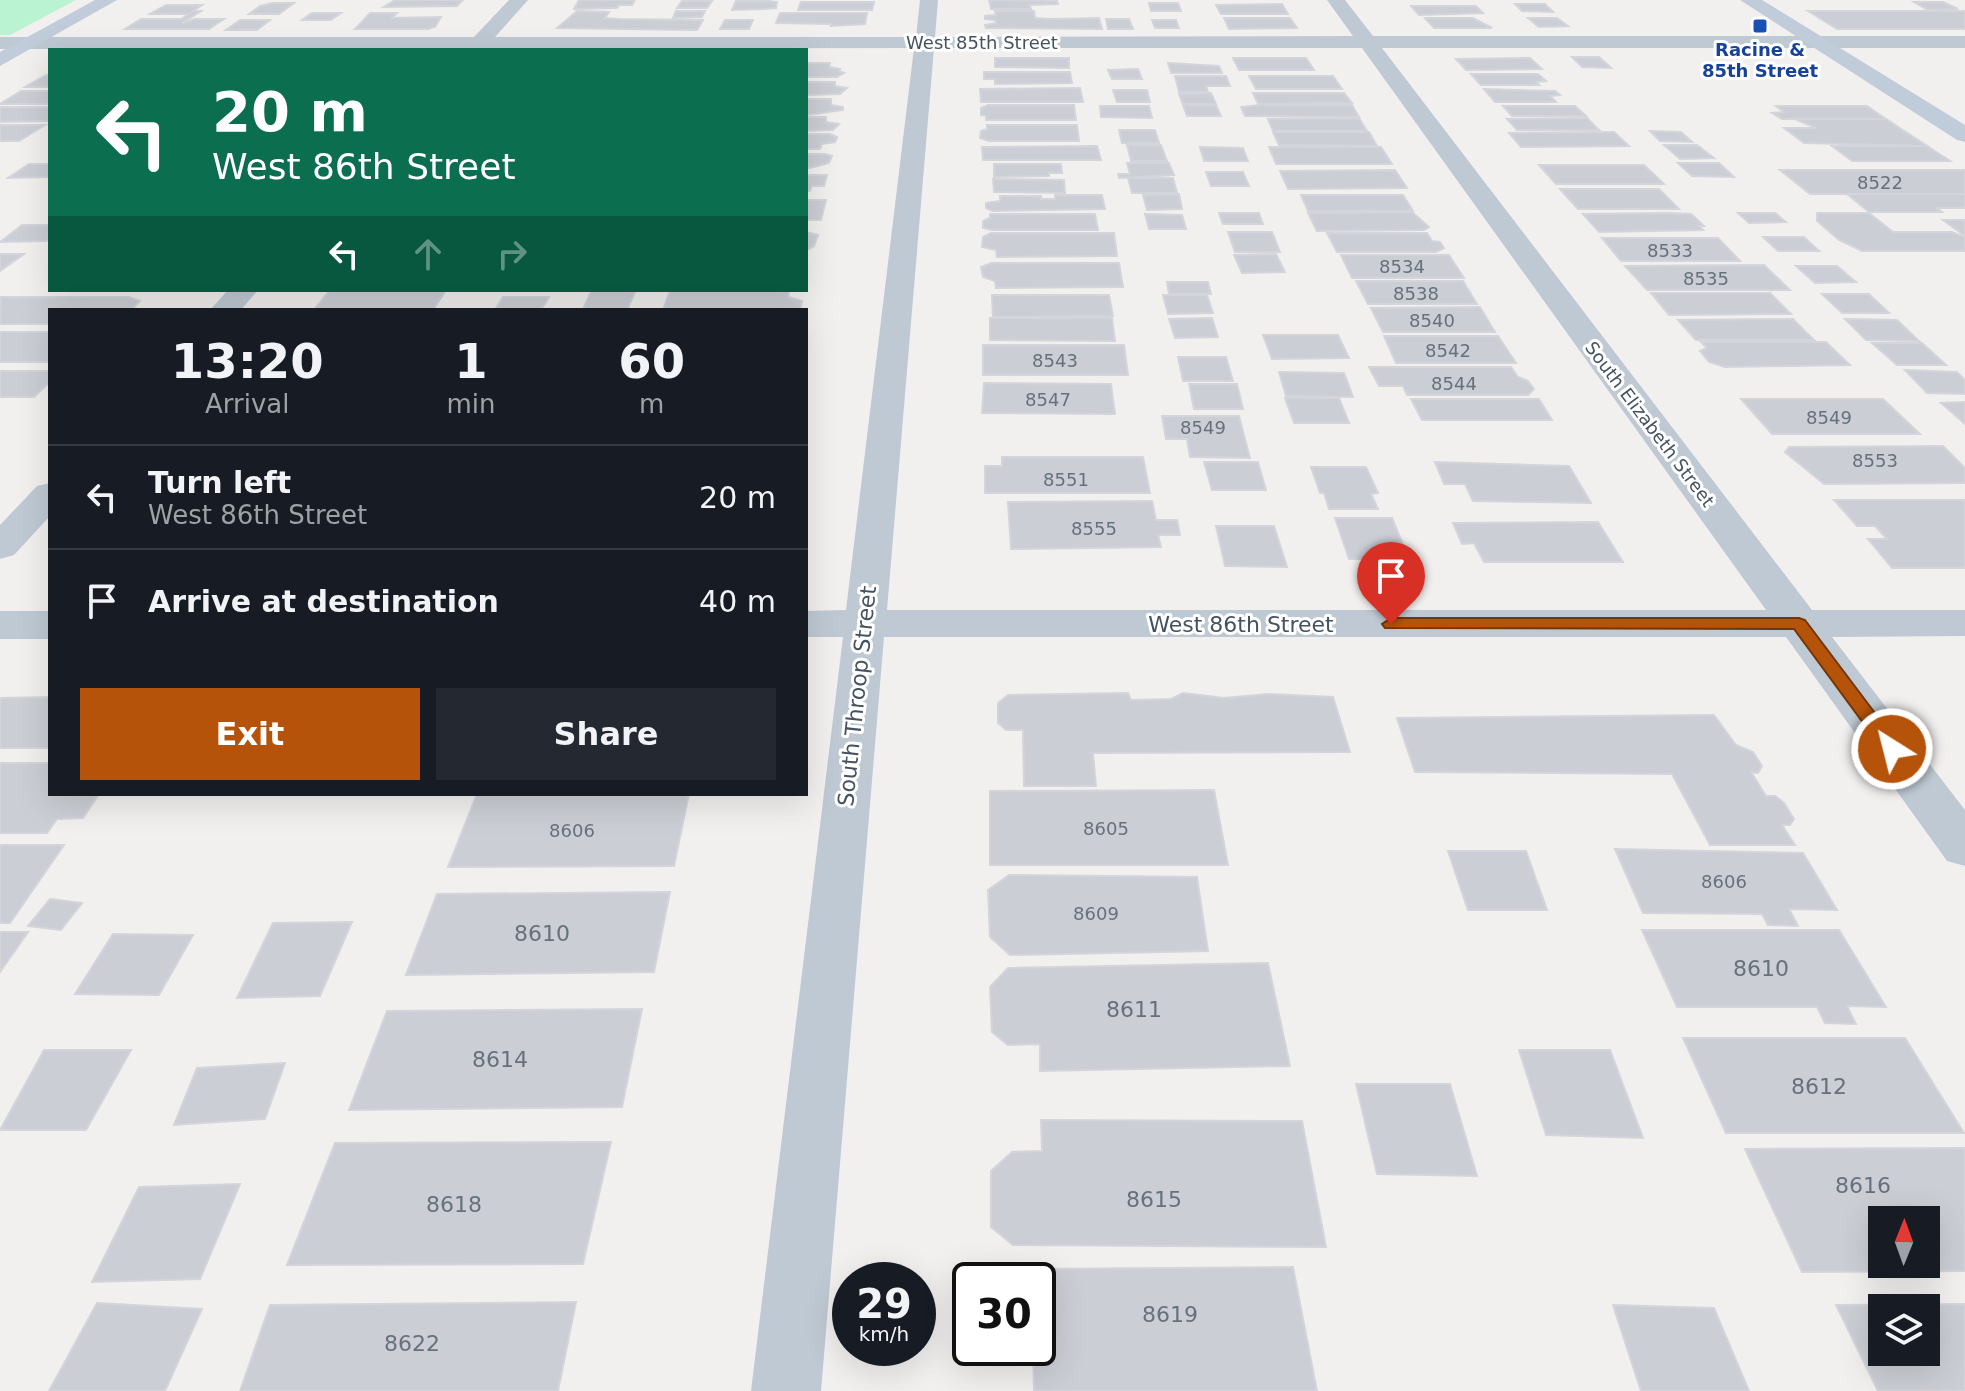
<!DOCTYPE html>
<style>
body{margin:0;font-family:"DejaVu Sans",sans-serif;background:#242831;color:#f1f3f6;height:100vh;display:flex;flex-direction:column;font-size:30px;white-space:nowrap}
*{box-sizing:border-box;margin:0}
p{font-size:26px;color:#9ea1a6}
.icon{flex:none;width:44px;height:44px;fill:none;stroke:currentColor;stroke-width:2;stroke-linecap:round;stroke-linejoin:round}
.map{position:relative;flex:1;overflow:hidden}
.details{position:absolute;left:48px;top:308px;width:760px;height:488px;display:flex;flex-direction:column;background:#171b24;border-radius:0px;box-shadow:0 8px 32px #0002}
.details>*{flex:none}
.hud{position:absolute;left:48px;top:48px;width:760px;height:244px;border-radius:0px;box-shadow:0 8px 32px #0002;background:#0b6e4f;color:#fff;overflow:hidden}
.needle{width:52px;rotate:1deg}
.tools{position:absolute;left:1868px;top:1206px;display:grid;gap:16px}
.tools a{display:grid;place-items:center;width:72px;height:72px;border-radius:0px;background:#171b24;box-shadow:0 8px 32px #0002;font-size:40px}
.speed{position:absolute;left:832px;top:1262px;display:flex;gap:16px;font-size:40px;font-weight:700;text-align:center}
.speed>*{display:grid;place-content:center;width:104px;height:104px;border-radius:50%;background:#171b24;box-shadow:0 8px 32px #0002;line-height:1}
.speed small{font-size:20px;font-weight:400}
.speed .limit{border:4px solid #111;border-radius:12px;background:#fff;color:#111}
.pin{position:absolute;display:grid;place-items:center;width:68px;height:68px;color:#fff;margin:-82px -34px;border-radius:50% 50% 50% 0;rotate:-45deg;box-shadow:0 0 8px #0007}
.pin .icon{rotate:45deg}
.me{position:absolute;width:88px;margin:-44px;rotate:324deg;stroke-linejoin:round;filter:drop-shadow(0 0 6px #0008)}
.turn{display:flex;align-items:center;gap:28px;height:168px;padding:0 32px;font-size:36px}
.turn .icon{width:104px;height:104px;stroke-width:2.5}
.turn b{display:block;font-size:56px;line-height:68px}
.lanes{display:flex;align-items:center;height:76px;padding:0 32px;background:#0003;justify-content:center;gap:40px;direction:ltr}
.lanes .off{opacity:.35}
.eta{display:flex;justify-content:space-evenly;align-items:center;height:136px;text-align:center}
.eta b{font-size:48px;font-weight:600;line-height:56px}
.button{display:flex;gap:16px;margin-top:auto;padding:16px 32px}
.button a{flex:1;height:92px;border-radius:0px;background:#b45309;color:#fff;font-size:32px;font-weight:600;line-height:92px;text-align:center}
.button a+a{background:#242831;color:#f1f3f6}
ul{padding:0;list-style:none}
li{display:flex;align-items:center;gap:24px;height:104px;padding:0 32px;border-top:2px solid #363941}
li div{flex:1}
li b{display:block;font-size:30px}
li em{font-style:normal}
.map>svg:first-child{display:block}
</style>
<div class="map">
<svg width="1965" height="1391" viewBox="0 0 1965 1391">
<rect width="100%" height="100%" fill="#f2efef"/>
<path fill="#baf3d2" d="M0,0H76L10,35H0Z"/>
<g fill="#cbced4" stroke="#d3d5db" stroke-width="2" fill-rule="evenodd">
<path d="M395,0H463L457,6L384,7Z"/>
<path d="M579,0H635L632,5H619L617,8L574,9Z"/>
<path d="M989,0L1057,1L1058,4L1029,5L1031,9H991Z"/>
<path d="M682,1H712L707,8H677Z"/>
<path d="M736,1H769L777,2L776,8L765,9L732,10Z"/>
<path d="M801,2H874L872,10H798Z"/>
<path d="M1914,2H1943L1958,9L1928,10Z"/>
<path d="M273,3H294L279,14H249L260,6Z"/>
<path d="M1149,3H1178L1181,11H1151Z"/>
<path d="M1282,4L1288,14H1221L1216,5Z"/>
<path d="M1515,4H1545L1553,12L1522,11Z"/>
<path d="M166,5H202L193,11H201L182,23L195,19H224L209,29H125L141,19H181L189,14H150Z"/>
<path d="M1411,6H1476L1483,13L1419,15Z"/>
<path d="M577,11L609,12L605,18L618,19L703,20L697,30L557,28Z"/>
<path d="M676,11H705L702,17L673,18Z"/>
<path d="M995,11H1034L1035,18L1051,19L1099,18L1102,29L986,28L985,25L996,23L995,20L985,19V16L996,15Z"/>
<path d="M1808,11H1965V29H1837Z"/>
<path d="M312,13H341L331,20H302Z"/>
<path d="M370,13H397L392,18L441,17L435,27L428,29H355Z"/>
<path d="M780,13H867L865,24L831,26L832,24L776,23Z"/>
<path d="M1224,18H1290L1297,28L1229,29Z"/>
<path d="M1425,18H1473L1492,28H1434Z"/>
<path d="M1528,18H1557L1568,26L1539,27Z"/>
<path d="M1106,19H1129L1133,29H1108Z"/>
<path d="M240,20H270L257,30H226Z"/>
<path d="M725,20H753L749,29H720Z"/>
<path d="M1152,20H1176L1179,28H1155Z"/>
<path d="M1572,57H1599L1611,68L1582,67Z"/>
<path d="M995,58H1069V68L995,67Z"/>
<path d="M1233,58H1306L1314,70H1239Z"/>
<path d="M1530,58L1542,69L1466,70L1456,59Z"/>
<path d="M806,63H830L829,67L840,69L839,71L844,73L837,77H806Z"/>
<path d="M1168,63L1219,66L1222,73H1171Z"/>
<path d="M1138,69L1142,79H1112L1108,70Z"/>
<path d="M984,72H1070L1072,83L995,84V79H984Z"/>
<path d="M1471,74H1538L1546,81L1536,82L1539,85H1481Z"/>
<path d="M46,75H50V87H25Z"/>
<path d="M1175,76H1226L1230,86H1206L1208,92H1179Z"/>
<path d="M1249,76H1333L1342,89H1256Z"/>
<path d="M806,82H835V86L847,88L840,94L806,95Z"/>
<path d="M1080,88L1083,102H981L980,89Z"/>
<path d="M1484,89L1555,91L1560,95L1550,96L1556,102H1495Z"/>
<path d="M1113,90H1147L1150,102H1117Z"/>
<path d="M21,91H50V104H0Z"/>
<path d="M1211,93L1216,104H1183L1179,94Z"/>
<path d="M1253,93H1344L1352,103L1258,104Z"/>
<path d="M806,99H831V105L843,107V110L806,115Z"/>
<path d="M988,105H1074L1076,120H986V116L981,115V108Z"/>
<path d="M1183,105H1216L1221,116H1187Z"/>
<path d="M1260,105H1352L1359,117L1245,116L1241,107Z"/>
<path d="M1100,106H1149L1152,118L1101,117Z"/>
<path d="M1503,106H1575L1586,116H1512Z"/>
<path d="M1776,106H1867L1886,119H1782L1772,113L1784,112Z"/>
<path d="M0,107H50V121L0,122Z"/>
<path d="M806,117H826V122L839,124L833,130L806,131Z"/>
<path d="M1359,118L1367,131H1273L1268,119Z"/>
<path d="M1587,118L1599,130H1517L1507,119Z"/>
<path d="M1795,119H1886L1927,146L1804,143L1784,128H1816Z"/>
<path d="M0,125H45L19,141H0Z"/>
<path d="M987,125H1077L1079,141H989L980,138L981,131L987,129Z"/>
<path d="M1119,130H1155L1159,143H1122Z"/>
<path d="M1650,131L1681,132L1692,142L1660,141Z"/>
<path d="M1273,132H1369L1377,146L1279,145Z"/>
<path d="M1614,132L1629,146L1521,147L1509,133Z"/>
<path d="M806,134H830L837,137L835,142L822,144L820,149H806Z"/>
<path d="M1127,145H1161L1167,161H1131Z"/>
<path d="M1664,145H1697L1714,158L1680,159Z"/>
<path d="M1097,146L1101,160H983L982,147Z"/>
<path d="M1832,146H1927L1950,161H1852Z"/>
<path d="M1200,147L1243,148L1248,161H1204Z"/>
<path d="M1269,147H1381L1392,164H1276Z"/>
<path d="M806,154H825L832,156L829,163L806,169Z"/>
<path d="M1127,163H1169L1174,175L1119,178L1118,174H1130Z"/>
<path d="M1678,163H1719L1734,177L1692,176Z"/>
<path d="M29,164H50V177L8,178Z"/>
<path d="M994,164H1061L1062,173H1049V176L994,177Z"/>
<path d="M1539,165H1644L1664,184H1556Z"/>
<path d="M1395,170L1407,188L1288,189L1280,171Z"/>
<path d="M1780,170H1965V194H1810Z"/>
<path d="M1206,172H1243L1249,186H1211Z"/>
<path d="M806,175H827L824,186H812L810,191H806Z"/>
<path d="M1128,178H1173L1177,193H1132Z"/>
<path d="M993,179L1064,180L1065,193L994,192Z"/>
<path d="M1560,189H1659L1679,209H1578Z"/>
<path d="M1179,194L1182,209L1147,210L1143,195Z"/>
<path d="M1847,194H1965V208H1937L1942,212H1869Z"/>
<path d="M1055,195H1102L1105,209L993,211L986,208V203L1000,201V196H1041V199H1055Z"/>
<path d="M1301,195H1403L1413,211H1308Z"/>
<path d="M806,200H826L821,220H806Z"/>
<path d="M1412,212L1429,227L1424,230L1317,231L1308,213Z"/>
<path d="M1219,213H1259L1263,224H1223Z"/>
<path d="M1667,213L1691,214L1704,226H1699L1703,230L1599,232L1583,214Z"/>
<path d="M1738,213H1775L1786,222L1749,223Z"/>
<path d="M1817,213H1869L1893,232H1952L1965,237V251H1862L1839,240L1817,221Z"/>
<path d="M990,214H1095L1098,230H992L983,228V221L990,218Z"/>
<path d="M1145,214L1182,215L1186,229H1149Z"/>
<path d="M1943,220H1965V236Z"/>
<path d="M22,225H50V238L46,241L0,242Z"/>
<path d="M806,232L818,235L814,246L807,250Z"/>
<path d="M1228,232H1272L1280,252H1235Z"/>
<path d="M991,233H1114L1117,256L997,257L996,250L982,247L983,237Z"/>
<path d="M1327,233H1427L1432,241L1440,242L1444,248L1436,252H1337Z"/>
<path d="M1763,237H1804L1819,251H1778Z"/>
<path d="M1602,238H1718L1740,261H1621Z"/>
<path d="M0,254H24L0,271Z"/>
<path d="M1276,254L1285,272L1242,273L1234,255Z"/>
<path d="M1341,255H1449L1464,278H1352Z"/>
<path d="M992,263H1119L1123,287L996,288L995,281L983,277L981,267Z"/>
<path d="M1764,265L1790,290H1647L1625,266Z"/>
<path d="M1796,266H1837L1856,282L1815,283Z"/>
<path d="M1356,281H1463L1477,304H1368Z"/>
<path d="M1167,282H1208L1211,294H1169Z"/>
<path d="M330,290H446L433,310H314Z"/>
<path d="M592,290H636L627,310L583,309Z"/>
<path d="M670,291H789L788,297L802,301L800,310H663Z"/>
<path d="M1651,293H1770L1791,314L1669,315Z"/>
<path d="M1822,294H1869L1889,313H1842Z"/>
<path d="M992,295H1109L1113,316L993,317Z"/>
<path d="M1163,295H1207L1213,313L1168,314Z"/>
<path d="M1,297H129L140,301L131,310H50V324H0Z"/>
<path d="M503,297H549L541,310H495Z"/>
<path d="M1480,307L1495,332H1383L1371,308Z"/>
<path d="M990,318H1112L1115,341L990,340Z"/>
<path d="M1212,318L1218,337L1175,338L1169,319Z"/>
<path d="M1793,319L1814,340H1696L1678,320Z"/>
<path d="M1845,319L1897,320L1919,341L1866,340Z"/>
<rect x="0" y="332" width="50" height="30"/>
<path d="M1263,335H1338L1349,358L1272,359Z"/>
<path d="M1384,336H1498L1516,363H1396Z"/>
<path d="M1701,342H1826L1850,365L1725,367L1709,362L1700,351L1707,348Z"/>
<path d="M1872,343H1922L1946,365H1897Z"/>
<path d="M983,345H1124L1128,375H983Z"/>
<path d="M1178,357H1226L1233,381H1183Z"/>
<path d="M1369,367H1511L1518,377L1528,381L1534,389L1528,395H1407L1403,386H1379Z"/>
<path d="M1905,370L1957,372L1965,380V394L1927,393Z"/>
<path d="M0,371H50V382L34,397H0Z"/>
<path d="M1279,372L1344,373L1353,397L1286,396Z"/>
<path d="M984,383L1111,384L1115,414L982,413Z"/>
<path d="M1189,384H1237L1243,409H1194Z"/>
<path d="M1285,398H1339L1349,423H1294Z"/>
<path d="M1411,399H1539L1552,420H1422Z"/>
<path d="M1741,399H1883L1920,434H1772Z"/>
<path d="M1965,402V424L1941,403Z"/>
<path d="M1162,416H1239L1250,458L1190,457L1187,439H1166Z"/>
<path d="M1943,446L1965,468V483L1824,484L1785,452L1789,447Z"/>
<path d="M1002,457H1143L1150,493H985V466H1002Z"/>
<path d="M1204,462H1258L1266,490H1212Z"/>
<path d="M1435,462L1569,466L1591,503L1473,501L1465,484H1444Z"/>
<path d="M1311,467H1366L1378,493L1371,494L1378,509H1329L1324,493H1320Z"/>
<path d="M1834,500H1965V568H1892L1868,539H1887L1875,526H1857Z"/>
<path d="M1152,501L1156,520H1177L1180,535H1158L1161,547L1011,549L1008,502Z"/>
<path d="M1335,518H1392L1409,559H1349Z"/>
<path d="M1598,522L1623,562H1484L1474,543L1462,544L1453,523Z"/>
<path d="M1216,526H1274L1287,567L1225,566Z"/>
<path d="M1128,693L1131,700L1171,699L1183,693L1224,698L1268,694L1333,697L1350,752L1093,753L1096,786H1024L1023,730H1006L998,723V703L1008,695Z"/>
<path d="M50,697V748H0V698Z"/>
<path d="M1714,715L1736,745L1753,752L1762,766L1758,773L1751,772L1766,796H1775L1784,803L1794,819L1790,825H1782L1795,845H1710L1672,774L1415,772L1397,718Z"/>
<path d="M0,763H50V794H99L83,818L57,819L47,833H0Z"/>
<path d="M1214,790L1228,865H990V791Z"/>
<path d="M477,794H689L674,866L448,867Z"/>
<path d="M0,845H64L10,923H0Z"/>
<path d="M1615,849L1803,853L1837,910L1789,909L1798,926L1768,925L1762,914L1643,913Z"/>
<path d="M1448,851H1526L1547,910H1468Z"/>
<path d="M1009,875L1197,877L1208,951L1010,955L990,937L988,890Z"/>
<path d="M670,892L654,972L406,975L437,894Z"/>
<path d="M50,899L82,903L61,930L28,926Z"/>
<path d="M352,922L320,996L237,998L273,923Z"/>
<path d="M1642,930H1839L1886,1007L1847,1006L1856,1024L1825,1023L1817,1007H1677Z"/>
<path d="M0,932H28L0,972Z"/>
<path d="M113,934L193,935L159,995L75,994Z"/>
<path d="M1268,963L1290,1066L1040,1071V1044L1008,1045L992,1032L990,987L1008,968Z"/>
<path d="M642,1009L622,1107L349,1110L387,1011Z"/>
<path d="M1683,1038H1905L1964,1133H1726Z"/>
<path d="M44,1050H131L86,1130H0Z"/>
<path d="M1519,1050H1610L1643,1138L1546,1135Z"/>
<path d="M285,1063L265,1119L174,1125L197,1068Z"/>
<path d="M1356,1084H1450L1477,1176L1377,1174Z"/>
<path d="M1041,1120L1302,1121L1326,1247L1013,1245L991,1227V1171L1012,1152L1042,1151Z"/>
<path d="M611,1142L583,1264L287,1265L335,1143Z"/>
<path d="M1965,1148V1271L1802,1272L1745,1149ZM1882,1220H1926V1264H1882Z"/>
<path d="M240,1184L200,1279L92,1282L139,1187Z"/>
<path d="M1293,1267L1317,1391H1034L1033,1348H1038V1280H1031V1269Z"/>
<path d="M576,1302L558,1391H240L270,1305Z"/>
<path d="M97,1303L202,1309L165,1391H49Z"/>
<path d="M1965,1304V1391H1878L1836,1305ZM1882,1308H1926V1352H1882Z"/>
<path d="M1613,1305L1714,1308L1749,1391H1641Z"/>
</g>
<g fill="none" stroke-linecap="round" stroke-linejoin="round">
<g fill="#bfc9d3" fill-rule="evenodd">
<path d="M509,0H528L495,37H916L920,0H938L935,37L1353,36L1327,0H1345L1373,36H1965V48H1382L1812,610H1965V636L1832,637L1965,810V866L1947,861L1786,637H884L821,1391H751L843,637H806V611L846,610L914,48L0,49V37H474ZM934,48H1362L1766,610H887Z"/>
<path d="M228,290H258L241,310H210Z"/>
<path d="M50,483V516L14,555L0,559V525L37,486Z"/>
<rect x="0" y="611" width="50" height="28"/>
</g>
<g fill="#c0ccda" fill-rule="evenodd">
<path d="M95,0H117L0,66V52Z"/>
<path d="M1740,0H1762L1965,125V142L1957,140Z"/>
</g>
</g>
<path fill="#b45309" stroke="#753606" stroke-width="2" d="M1391,618H1799L1805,620L1902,749L1899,754H1886L1794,629L1385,628L1382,624Z"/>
<rect fill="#1a4fb4" stroke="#fff" stroke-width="3" x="1752" y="18" width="16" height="16" rx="4"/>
<g text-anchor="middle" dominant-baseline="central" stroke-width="6" stroke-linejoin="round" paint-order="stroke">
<g font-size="18" fill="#45525f" stroke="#fff">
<text x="982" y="42">West 85th Street</text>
<text transform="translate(1650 424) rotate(53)">South Elizabeth Street</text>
</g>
<g font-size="18" font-weight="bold" fill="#164399" stroke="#fff">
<text x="1760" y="49">Racine &amp;<tspan x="1760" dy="21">85th Street</tspan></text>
</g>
<g font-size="18" fill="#66717c">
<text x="1880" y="182">8522</text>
<text x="1670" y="250">8533</text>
<text x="1402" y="266">8534</text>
<text x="1706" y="278">8535</text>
<text x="1416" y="293">8538</text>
<text x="1432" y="320">8540</text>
<text x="1448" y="350">8542</text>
<text x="1055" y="360">8543</text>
<text x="1454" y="383">8544</text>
<text x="1048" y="399">8547</text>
<text x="1829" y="417">8549</text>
<text x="1203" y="427">8549</text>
<text x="1875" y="460">8553</text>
<text x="1066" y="479">8551</text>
<text x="1094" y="528">8555</text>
<text x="1106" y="828">8605</text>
<text x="572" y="830">8606</text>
<text x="1724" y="881">8606</text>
<text x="1096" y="913">8609</text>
</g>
<g font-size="22" fill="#45525f" stroke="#fff">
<text x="1241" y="624">West 86th Street</text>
<text transform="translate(857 696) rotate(-84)">South Throop Street</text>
</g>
<g font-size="22" fill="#66717c">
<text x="542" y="933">8610</text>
<text x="1761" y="968">8610</text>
<text x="1134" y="1009">8611</text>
<text x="500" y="1059">8614</text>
<text x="1819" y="1086">8612</text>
<text x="1863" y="1185">8616</text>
<text x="1154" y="1199">8615</text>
<text x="454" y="1204">8618</text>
<text x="1170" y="1314">8619</text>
<text x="412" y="1343">8622</text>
</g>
</g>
</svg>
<div class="tools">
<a><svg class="needle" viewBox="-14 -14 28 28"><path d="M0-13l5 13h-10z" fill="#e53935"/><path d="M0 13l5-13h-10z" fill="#9ea1a6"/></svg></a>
<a><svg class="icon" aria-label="layers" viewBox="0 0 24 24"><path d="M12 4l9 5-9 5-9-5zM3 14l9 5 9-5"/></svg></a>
</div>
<div class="speed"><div>29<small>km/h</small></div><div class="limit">30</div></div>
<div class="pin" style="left:1391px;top:624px;background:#d93025"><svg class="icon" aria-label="arrive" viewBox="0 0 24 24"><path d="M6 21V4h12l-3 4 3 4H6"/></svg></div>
<svg class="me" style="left:1892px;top:749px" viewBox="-20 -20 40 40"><circle r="17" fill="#b45309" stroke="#fff" stroke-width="3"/><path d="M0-11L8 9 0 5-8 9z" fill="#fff"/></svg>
<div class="hud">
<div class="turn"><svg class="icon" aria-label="left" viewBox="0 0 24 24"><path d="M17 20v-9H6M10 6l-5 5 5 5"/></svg><div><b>20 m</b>West 86th Street</div></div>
<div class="lanes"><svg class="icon" aria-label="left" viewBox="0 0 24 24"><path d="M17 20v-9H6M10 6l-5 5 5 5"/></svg><svg class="icon off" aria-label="ahead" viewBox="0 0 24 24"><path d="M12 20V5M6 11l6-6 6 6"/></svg><svg class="icon off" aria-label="right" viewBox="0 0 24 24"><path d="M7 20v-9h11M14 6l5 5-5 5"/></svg></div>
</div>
<section class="details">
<div class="eta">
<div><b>13:20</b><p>Arrival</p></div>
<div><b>1</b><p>min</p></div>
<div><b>60</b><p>m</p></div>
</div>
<ul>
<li><svg class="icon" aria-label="left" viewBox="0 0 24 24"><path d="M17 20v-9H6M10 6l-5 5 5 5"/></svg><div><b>Turn left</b><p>West 86th Street</p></div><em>20 m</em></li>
<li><svg class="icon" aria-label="arrive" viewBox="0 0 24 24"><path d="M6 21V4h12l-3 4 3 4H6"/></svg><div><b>Arrive at destination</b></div><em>40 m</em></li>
</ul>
<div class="button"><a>Exit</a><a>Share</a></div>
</section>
</div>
